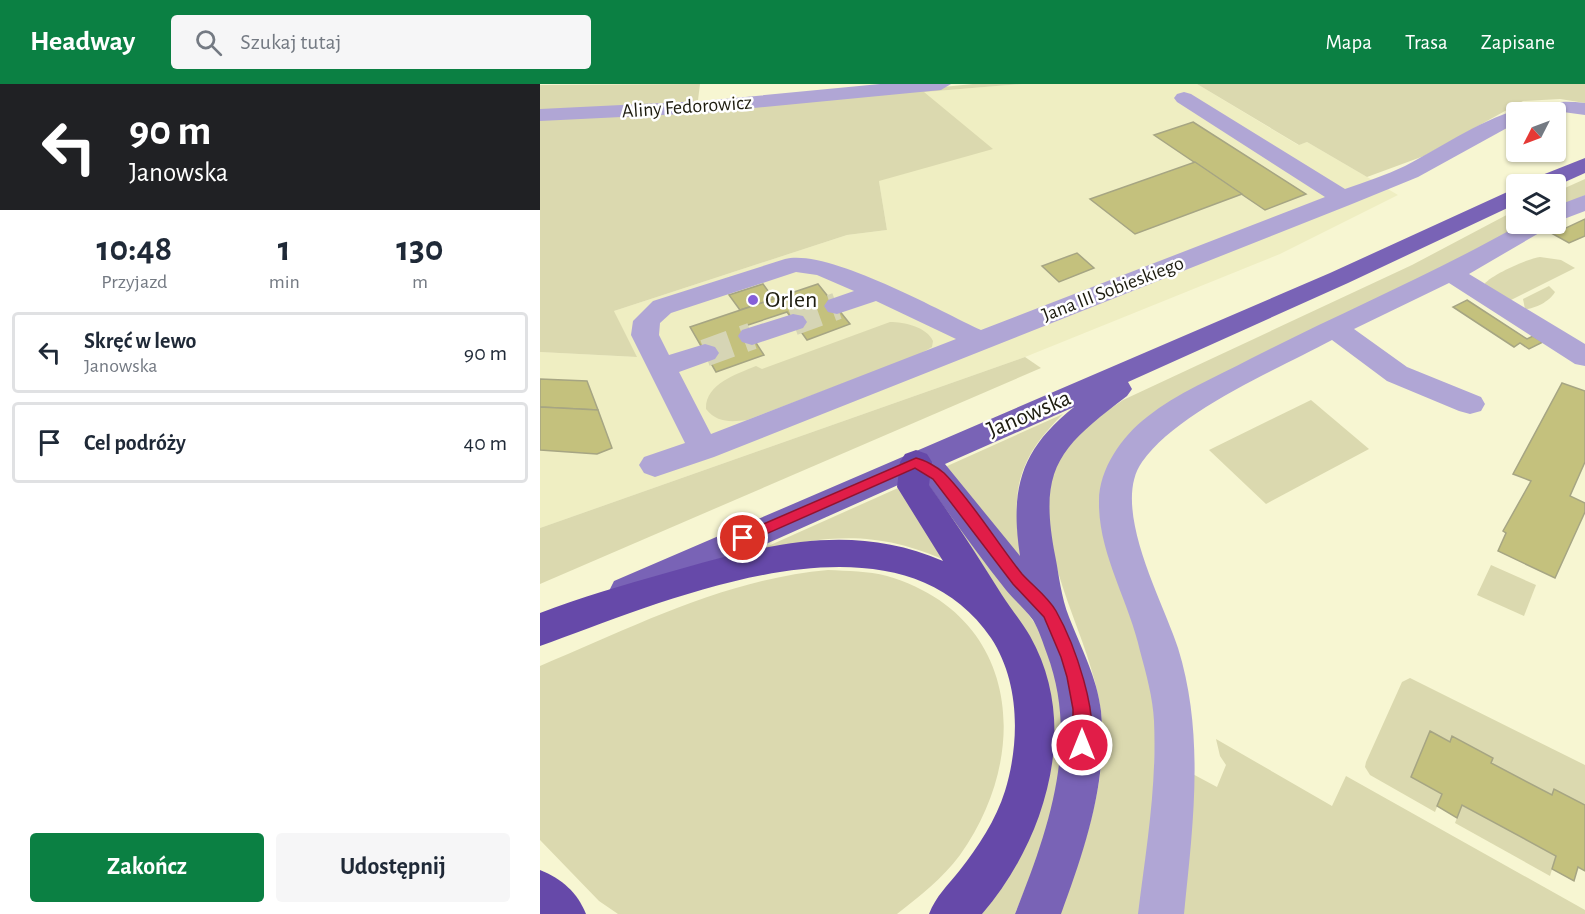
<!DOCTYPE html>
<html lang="pl">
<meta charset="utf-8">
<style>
body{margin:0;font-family:"Alegreya Sans",sans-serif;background:#f6f6f7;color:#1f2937;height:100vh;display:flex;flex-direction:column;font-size:22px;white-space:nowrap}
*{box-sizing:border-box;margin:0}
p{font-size:20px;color:#747a83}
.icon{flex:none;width:33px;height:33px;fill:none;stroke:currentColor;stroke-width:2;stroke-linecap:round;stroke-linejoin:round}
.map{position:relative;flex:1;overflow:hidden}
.panel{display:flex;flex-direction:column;background:#fff;width:540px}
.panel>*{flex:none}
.hud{background:#202124;color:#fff;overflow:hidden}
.needle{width:39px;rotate:228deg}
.buttons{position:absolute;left:966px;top:18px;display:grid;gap:12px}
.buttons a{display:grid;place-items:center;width:60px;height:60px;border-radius:6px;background:#fff;box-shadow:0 2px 4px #0004;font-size:30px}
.pin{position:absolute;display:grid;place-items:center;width:51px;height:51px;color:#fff;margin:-26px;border:3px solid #fff;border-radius:50%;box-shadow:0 2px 6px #0007}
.me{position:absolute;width:66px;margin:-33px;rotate:0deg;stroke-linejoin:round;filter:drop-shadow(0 0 4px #0008)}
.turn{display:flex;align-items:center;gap:21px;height:126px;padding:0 30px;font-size:27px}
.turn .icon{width:78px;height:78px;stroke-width:2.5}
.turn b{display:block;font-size:42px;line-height:51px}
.eta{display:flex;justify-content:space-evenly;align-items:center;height:102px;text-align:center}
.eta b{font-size:36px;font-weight:700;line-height:42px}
.cta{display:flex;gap:12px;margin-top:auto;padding:12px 30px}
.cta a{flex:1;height:69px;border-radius:6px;background:#0b8043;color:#fff;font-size:24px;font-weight:700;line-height:69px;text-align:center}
.cta a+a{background:#f6f6f7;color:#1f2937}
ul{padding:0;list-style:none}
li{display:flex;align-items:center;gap:18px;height:81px;margin:0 12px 9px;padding:0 18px;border:3px solid #e0e1e3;border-radius:6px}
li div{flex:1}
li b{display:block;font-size:22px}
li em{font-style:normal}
header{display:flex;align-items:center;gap:36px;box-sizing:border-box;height:84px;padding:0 30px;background:#0b8043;color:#fff}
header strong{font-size:28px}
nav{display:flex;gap:33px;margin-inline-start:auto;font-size:21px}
.search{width:420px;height:54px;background:#f6f6f7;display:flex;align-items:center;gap:15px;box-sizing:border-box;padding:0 21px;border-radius:6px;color:#747a83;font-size:22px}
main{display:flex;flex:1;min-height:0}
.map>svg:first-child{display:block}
</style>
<header>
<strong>Headway</strong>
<div class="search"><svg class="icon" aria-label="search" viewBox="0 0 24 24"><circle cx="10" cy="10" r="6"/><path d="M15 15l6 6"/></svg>Szukaj tutaj</div>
<nav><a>Mapa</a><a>Trasa</a><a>Zapisane</a></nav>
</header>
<main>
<section class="panel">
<div class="hud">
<div class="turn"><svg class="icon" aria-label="left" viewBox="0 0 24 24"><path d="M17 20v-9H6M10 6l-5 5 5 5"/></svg><div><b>90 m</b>Janowska</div></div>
</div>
<div class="eta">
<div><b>10:48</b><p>Przyjazd</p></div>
<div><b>1</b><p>min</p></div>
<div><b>130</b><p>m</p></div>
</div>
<ul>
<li><svg class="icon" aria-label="left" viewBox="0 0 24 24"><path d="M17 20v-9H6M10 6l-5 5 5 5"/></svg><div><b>Skręć w lewo</b><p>Janowska</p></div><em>90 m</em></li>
<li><svg class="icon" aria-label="arrive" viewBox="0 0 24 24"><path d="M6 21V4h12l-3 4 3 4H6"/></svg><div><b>Cel podróży</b></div><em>40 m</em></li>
</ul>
<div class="cta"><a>Zakończ</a><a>Udostępnij</a></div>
</section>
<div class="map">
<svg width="1045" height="830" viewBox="0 0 1045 830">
<rect width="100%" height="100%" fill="#f7f6d2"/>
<path fill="#efeec2" d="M482,0H657L758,61L767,58L858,111L740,170L485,273L0,444V268L96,273L74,227L307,151L347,146L339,97L384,8Z"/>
<g fill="#dbd9af">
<path d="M160,0L158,16L148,21L0,29V1Z"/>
<path d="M433,0H482L384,8L453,65L339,97L347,146L307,151L74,227L97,273L0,268V36L141,29Z"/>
<path d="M657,0H1045V19L1020,15L983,17L884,72L827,93L767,58L759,61Z"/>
<path d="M1045,95V111L1016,125V108Z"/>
<path d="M976,126V140H984L580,371L617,594L610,830H520C541,774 562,714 563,654C563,578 513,510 508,435C508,427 505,416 507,408C514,366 550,338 583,316L872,181Z"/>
<path d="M1000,173L1021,176L1035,184L967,218L944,201C948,192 989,174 1000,173Z"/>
<path d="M1009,202L1015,208C1010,217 995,225 985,225L983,215Z"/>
<path d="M350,238C364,238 387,243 393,257L392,263L378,271L207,336C191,338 177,339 166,325C165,300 197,290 216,282L222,285Z"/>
<path d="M485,273L501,284L0,500V444Z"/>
<path d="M771,316L829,365L726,420L669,366Z"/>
<path d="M523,330C471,381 471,415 484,483L405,383Z"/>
<path d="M393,398L511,562L525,653L509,745L475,830H440L513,667L385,402Z"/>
<path d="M358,404L412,479C339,446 293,450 217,467Z"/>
<path d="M951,481L996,501L984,532L937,511Z"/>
<path d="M288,486C308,487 328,487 347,492C480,531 492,670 420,771C402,795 380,812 357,830H78L59,817L0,756V582C93,543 186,495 288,486Z"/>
<path d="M870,594L1045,681V721L1014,705L1012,711L951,679L953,674L912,652L910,658L890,647L871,693L902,710L895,728L830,691L825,683L826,678L862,598Z"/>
<path d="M676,655L792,722L806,692L1045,826V830H629L647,687L677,703L686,681L680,672Z"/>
<path d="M922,721L1016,772L1010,792L915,739Z"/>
</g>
<g fill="#c4c17d" stroke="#a6a583" stroke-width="1.5">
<path d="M653,38L766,110L725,126L614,51Z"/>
<path d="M655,78L702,110L595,150L550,115Z"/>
<path d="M1045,135V152L1029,159L1013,150Z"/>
<path d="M537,169L554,184L519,198L502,182Z"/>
<path d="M223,200L234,215L200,226L189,211Z"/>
<path d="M278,200L310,240L267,256L247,228L205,242L224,271L176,288L150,243Z"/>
<path d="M927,216L987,255L993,252L1003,258L989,265L980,259L974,263L913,223Z"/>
<path d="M0,295L47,297L58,326L0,323Z"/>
<path d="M1022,299L1045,307V378L1030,412L1045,419V428L1015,494L958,467L966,449L963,447L991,397L973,390Z"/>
<path d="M0,323L58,326L72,364L57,370L0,366Z"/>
<path d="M890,647L910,658L912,652L953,674L951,679L1012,711L1014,705L1045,721V787L1038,783L1034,797L1012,785L1016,772L922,721L917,734L897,722L902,710L871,693Z"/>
</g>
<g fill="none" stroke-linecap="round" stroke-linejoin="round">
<g stroke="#d6d5b5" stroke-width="27" stroke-dasharray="27 14" stroke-linecap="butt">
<path d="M253,238L297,222"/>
<path d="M165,269L212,252"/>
</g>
<g fill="#b0a6d5" fill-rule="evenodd">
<path d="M340,0H411L401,6L163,29L0,37V25L163,17Z"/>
<path d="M644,8L651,10L805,105C825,98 846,91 865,82C924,51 976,10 1045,19V31L1023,28H976V39L878,93L812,120L174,373L115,393L104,389L99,381L104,373L145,359L91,251L93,237L113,217L245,175C287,164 398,226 441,246L785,113L637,18L634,14L637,10ZM256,188L277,191L314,207L288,216L284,222L288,228L297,230L336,217L416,255L171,350L139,288L175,275L179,269L175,263L165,260L129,271L119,251L120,239L131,229Z"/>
<path d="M1045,111V127L1016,138V122Z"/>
<path d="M981,140H1010L1006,145L929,190L1045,260V282L1035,280L909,199L814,245L867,283L941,313L945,320L941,327L930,330L919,327L847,297L792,256C736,286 638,327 602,378C570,423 623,517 638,564C665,651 653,741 644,830H598C606,766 617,702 614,637C613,614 606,589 600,567C589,517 558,469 559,417C559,385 582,352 607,333C637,309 676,293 710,275C800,229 893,190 981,140Z"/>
<path d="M253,230L263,232L267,238L263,244L212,261L202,258L198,252L202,246Z"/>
</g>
<g fill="#7963b6" fill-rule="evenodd">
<path d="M1045,74V89L1016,102L989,100L992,95Z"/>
<path d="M976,104V120L808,199L588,298L592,305L587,312C520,363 498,383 515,471C519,491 521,513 529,533C541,564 557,593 561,627C568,697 545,765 521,830H475C508,747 540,658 507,570C503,559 499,546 493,536C485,525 474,516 466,506C438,471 413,435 387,399L376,393L87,522L74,517L69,507L74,497L790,189ZM534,323C480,366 470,405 480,472L405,380Z"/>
</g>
<g fill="#6649a9" fill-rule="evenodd">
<path d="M376,366L387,370L392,378L389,401C415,437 439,474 462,511C471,525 482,538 490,552C522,609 520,672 499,732C486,768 467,801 442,830H389C396,812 408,801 420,786C438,763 456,736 465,707C480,658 480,598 451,554C355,413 124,518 0,562V529C41,513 84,501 126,489C221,462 309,436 403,477L357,403L360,378L365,370Z"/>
<path d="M0,786C22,795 37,808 46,830H0Z"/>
</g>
</g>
<path fill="#e11d48" stroke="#92132f" stroke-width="1.5" d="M376,374C385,376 397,383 404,389C432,417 457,459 482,490C493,502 508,513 516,527C533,557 562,634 548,667L542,669L535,667L533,661V625L527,593L521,573L504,533L473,500L393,395L375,384L208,458H198L196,454L198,451Z"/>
<circle fill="#855fd9" stroke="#fff" stroke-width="2" cx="213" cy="216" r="6"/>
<g text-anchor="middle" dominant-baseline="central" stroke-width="5" stroke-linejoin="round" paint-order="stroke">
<g font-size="20" fill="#1d1c0f" stroke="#fff">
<text transform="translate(147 23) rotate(-4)">Aliny Fedorowicz</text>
<text transform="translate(573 205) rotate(-21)">Jana III Sobieskiego</text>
</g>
<g font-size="24" fill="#1d1c0f" stroke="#fff" text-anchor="start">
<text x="225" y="216">Orlen</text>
</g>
<g font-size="24" fill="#1d1c0f" stroke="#fff">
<text transform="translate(489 330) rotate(-23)">Janowska</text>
</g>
</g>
</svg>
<div class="buttons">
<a><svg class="needle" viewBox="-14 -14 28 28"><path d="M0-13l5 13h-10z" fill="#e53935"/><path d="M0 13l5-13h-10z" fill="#747a83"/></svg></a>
<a><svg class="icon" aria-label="layers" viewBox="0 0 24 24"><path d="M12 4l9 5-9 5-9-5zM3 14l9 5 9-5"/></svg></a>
</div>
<div class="pin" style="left:203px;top:454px;background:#d93025"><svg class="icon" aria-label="arrive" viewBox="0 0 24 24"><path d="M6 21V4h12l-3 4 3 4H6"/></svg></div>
<svg class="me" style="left:542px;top:661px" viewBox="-20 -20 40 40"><circle r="17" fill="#e11d48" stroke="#fff" stroke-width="3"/><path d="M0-11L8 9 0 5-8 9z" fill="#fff"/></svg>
</div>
</main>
